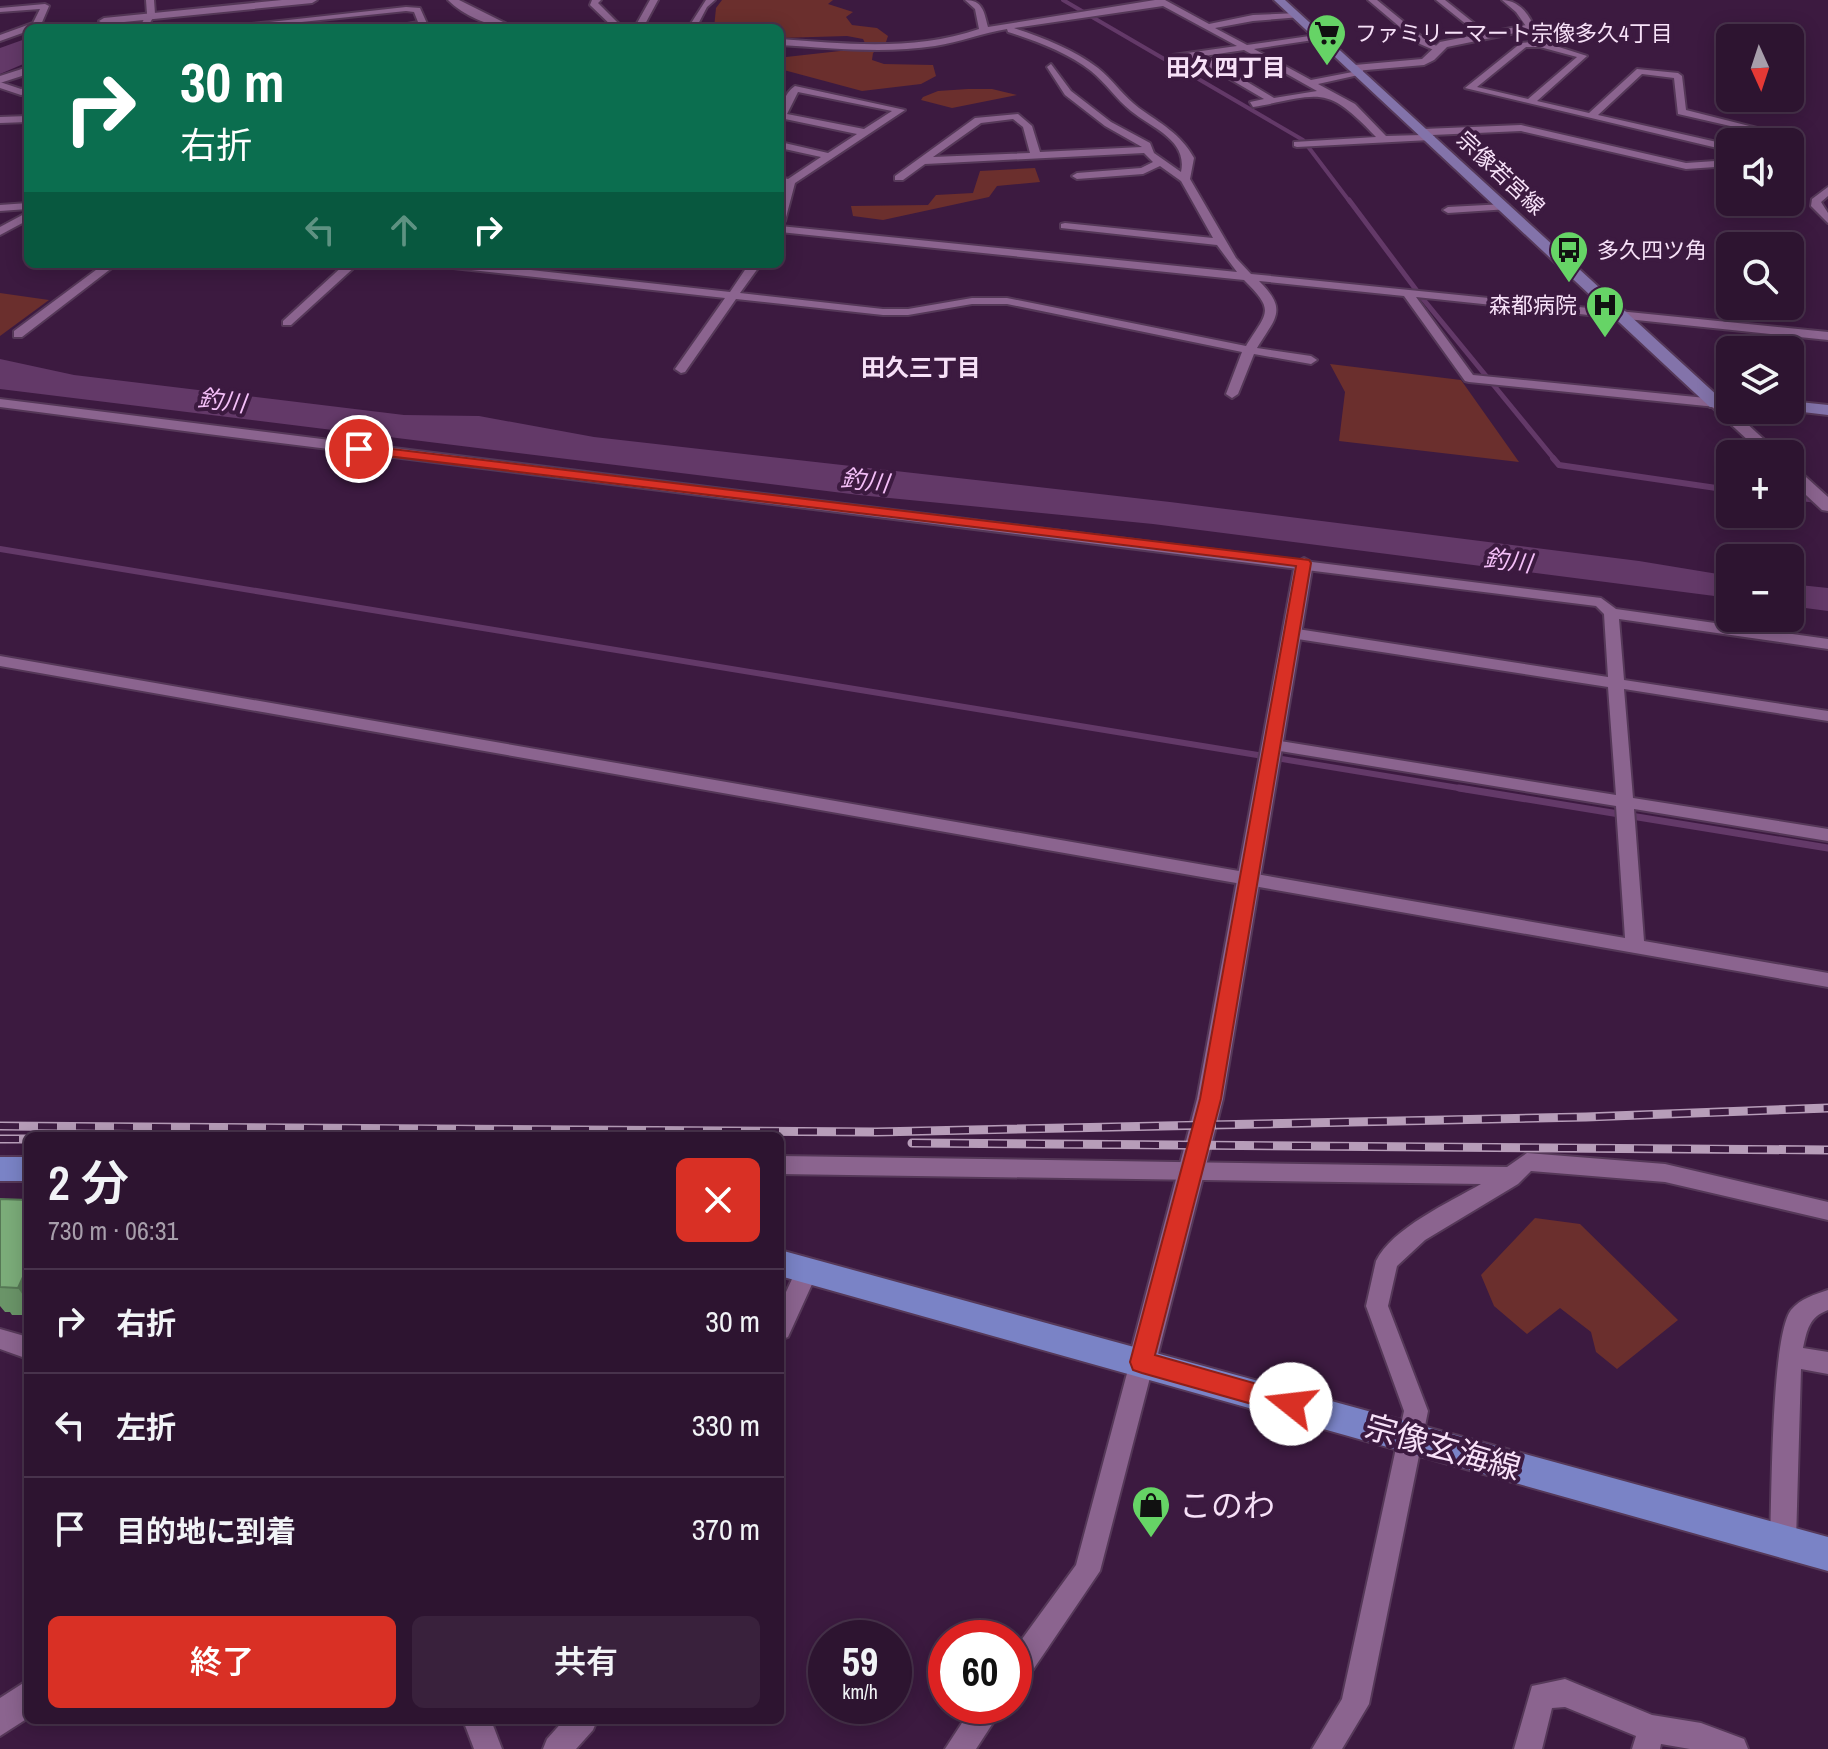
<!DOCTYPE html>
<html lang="ja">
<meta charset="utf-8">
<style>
body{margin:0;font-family:"Archivo Narrow","Noto Sans JP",sans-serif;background:#39213c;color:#f1f3f6;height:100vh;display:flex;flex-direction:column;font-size:30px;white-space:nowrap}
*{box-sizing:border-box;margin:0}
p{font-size:26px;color:#a79eab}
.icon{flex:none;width:44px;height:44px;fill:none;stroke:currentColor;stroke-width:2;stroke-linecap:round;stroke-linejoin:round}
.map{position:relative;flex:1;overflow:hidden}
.side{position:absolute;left:24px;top:1132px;width:760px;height:592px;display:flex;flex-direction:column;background:#2d1430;border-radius:12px;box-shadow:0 4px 20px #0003,0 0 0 2px #48334c}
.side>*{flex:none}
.banner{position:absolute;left:24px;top:24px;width:760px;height:244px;border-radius:12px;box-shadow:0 4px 20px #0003,0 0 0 2px #48334c;background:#0b6e4f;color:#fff;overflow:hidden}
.needle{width:52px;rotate:177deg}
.tools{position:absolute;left:1716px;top:24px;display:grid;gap:16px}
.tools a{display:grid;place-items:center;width:88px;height:88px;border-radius:12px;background:#2d1430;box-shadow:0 4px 20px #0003,0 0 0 2px #48334c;font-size:40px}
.speed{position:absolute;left:808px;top:1620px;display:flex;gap:16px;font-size:40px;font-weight:700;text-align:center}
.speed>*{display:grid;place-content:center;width:104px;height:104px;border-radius:50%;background:#2d1430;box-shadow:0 4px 20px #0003,0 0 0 2px #48334c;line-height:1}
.speed small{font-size:20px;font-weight:400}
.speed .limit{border:12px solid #d22;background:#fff;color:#111}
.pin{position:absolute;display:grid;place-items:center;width:68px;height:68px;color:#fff;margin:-34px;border:4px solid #fff;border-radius:50%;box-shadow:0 2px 8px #0007}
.me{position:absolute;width:88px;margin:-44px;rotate:286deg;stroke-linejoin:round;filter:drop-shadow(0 0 6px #0008)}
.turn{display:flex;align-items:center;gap:28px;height:168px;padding:0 24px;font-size:36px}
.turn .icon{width:104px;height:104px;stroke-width:2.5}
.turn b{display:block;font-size:56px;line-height:68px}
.lanes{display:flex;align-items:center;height:76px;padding:0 24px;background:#0003;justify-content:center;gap:40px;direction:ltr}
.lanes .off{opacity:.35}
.round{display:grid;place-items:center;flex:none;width:84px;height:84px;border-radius:12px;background:#39213c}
.overview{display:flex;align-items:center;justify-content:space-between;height:136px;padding:0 24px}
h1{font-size:48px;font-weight:600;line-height:60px}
.button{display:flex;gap:16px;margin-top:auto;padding:16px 24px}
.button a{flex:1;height:92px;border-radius:12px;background:#d93025;color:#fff;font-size:32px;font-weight:600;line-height:92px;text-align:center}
.button a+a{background:#39213c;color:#f1f3f6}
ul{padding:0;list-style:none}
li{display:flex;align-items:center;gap:24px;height:104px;padding:0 24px;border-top:2px solid #48334c}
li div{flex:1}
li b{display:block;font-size:30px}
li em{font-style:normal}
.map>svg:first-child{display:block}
</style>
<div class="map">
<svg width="1828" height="1749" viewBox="0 0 1828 1749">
<rect width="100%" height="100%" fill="#3c1a40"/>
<g fill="#6b2f2d">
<path d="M722,0H833L828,4L853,12L846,17L852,25L877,28L888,36L886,42L873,53L872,60L884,64L933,65L936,76L921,84L862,91L780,69L786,57L858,49L865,43L863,39L847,36L780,38V28H714L716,8Z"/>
<path d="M968,89H992L1017,95L952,108L921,100L923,97L938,91Z"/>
<path d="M1035,168L1040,182L997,186L989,197L883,220L853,216L851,206L928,205L936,195L973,193L980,171Z"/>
<path d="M0,293L49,300L0,336Z"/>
<path d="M1330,364L1461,380L1519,462L1339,441L1345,392Z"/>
<path d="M1535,1218L1580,1224L1678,1320L1617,1369L1596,1352L1591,1332L1560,1308L1527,1334L1494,1306L1481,1275Z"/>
</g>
<g fill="#633968">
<path d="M28,38V62L0,74V48Z"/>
<path d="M0,359L74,375L404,415L479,416L594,437L1170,502L1639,561L1730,576V598L1153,524L859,495L0,389Z"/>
<path d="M1790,584L1828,588V611L1790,606Z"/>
</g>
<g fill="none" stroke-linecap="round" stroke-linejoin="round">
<path stroke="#633968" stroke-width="4" d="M1063,0L1303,140L1350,202"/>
<path stroke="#633968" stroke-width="5" d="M1349,200L1423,299L1555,460"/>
<g stroke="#633968" stroke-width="6">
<path d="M1553,458L1559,465L1730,490"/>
<path d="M1790,497L1828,501"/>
<path d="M0,549L1471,790"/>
</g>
<path stroke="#633968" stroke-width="7" d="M1459,788L1828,848"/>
<defs>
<g id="minor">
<path d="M146,0H154L155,14L147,28H139L147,14Z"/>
<path d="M592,0H601L598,3L620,25H636L650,0H658L644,26L646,28H614L590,5Z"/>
<path d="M706,0H715L707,7L696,28H688Z"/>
<path d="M965,0C983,0 984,12 988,27L1155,0H1165L1209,24L1253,15L1298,13L1301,17L1253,21L1215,28L1247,45L1323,34L1320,39L1254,49L1311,80L1363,70V74L1318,84L1355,104L1386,136L1422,135L1418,132L1423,129L1521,125L1686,163L1730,160V166L1686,169L1521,131L1432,135L1435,137L1430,140L1297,147L1294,146V142L1376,137C1325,83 1321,95 1253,107L1250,102L1264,99L1194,58L1170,60L1173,55L1237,46L1163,6L1014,28C1042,37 1075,50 1098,68C1113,80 1124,97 1139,108C1160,123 1181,134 1194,158L1190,179L1236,258L1251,274L1828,332V340L1416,297L1473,375L1716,399L1722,403L1716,407L1469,382L1465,381L1404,296L1259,281C1288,310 1276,317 1257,348L1311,356L1317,360L1311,364L1254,354L1238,394L1232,398L1226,394L1242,352L1007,304H972L908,315H883L736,299L685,372L681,373L675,369L725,298L444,267L438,264H475L730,292L749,264H761L740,293L883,309H908L972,298H1007L1246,346C1268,311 1275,311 1244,280L780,232V226L1237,272L1217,245L1061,228V224L1065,223L1213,238L1181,181L1160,166L1143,174L1077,179L1072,176L1077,173L1141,168L1153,162L1144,153L925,164L903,180H895V176L975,118L1018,114L1032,126L1040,152L1142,147L1105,126L1065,95L1047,67L1051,64L1071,91L1111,122L1150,143L1154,153L1181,172C1188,140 1152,128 1131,111C1116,99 1106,83 1091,71C1068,53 1036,41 1008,32L1007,29C983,33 960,42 935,46C884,54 831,48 780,45V39C847,44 915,51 979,29L975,9ZM1244,50L1317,91L1274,98L1204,56ZM1013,119L1023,127L1030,153L933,157L981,123Z"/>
<path d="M1368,0H1377L1426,40L1440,48L1436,51L1420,44Z"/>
<path d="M1436,0H1445L1489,35L1482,37Z"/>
<path d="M1502,0C1518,0 1531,15 1534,29H1528L1516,12Z"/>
<path d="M45,4L49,6L40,27L28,28V31L0,41V35L33,23L40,9L0,12V8Z"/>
<path d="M406,7L420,8L429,28H386L418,22L414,12L406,11L245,28H216Z"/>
<path d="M1540,41L1587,56L1537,101L1589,113L1637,69L1678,73L1682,76L1686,110L1773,132L1763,142H1752L1761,133L1678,114L1674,78L1642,74L1598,115L1730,145V151L1465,88L1521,43ZM1526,47H1540L1577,57L1528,99L1477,87Z"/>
<path d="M0,82L21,89L28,87V93L21,95L0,88Z"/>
<path d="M795,86L905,110L795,183L785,221L780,224V201L784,184L780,183V177L788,179L821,157L780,148V142L828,153L857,134L785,119L780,122C780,109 784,93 795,86ZM798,92L892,111L864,129L787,114Z"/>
<path d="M28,116V122L0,123V117Z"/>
<path d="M1828,187V196L1821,202L1828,213V223L1811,206L1812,199Z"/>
<path d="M28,203V209L0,211V205Z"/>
<path d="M1505,204L1509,205V209L1448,213L1443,210L1448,207Z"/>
<path d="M28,212V220L0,235V227Z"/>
<path d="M104,264H117L22,337H14V331Z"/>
<path d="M345,264H358L291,325H283V321Z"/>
<path d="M0,399L1601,598L1616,609L1828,639V649L1619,619L1624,680L1828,711V721L1624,689L1633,798L1828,829V841L1634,809L1644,941L1828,973V987L0,666V656L1625,938L1616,806L1274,750L1266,745L1274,740L1616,795L1608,687L1291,638L1283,633L1291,628L1608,677L1604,614L1596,606L200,433L0,407Z"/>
<path d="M1527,1153L1665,1164L1828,1202V1220L1665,1182L1531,1171L1518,1184L1425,1240L1397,1266L1388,1306L1428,1411L1369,1704L1342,1749H1312L1342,1699L1404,1411L1366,1306L1376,1261C1392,1228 1450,1202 1481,1184L780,1174V1156L1507,1167Z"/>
<path d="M807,1261L815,1264L818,1271L788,1337L780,1340V1305L799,1264Z"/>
<path d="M1828,1290V1310C1809,1317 1807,1330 1803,1348L1828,1352V1374L1801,1369L1796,1541L1792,1550L1783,1554L1774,1550L1770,1541C1772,1499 1771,1337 1791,1310C1801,1298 1814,1295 1828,1290Z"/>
<path d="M0,1329L28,1337V1359L0,1349Z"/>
<path d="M1142,1351L1150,1354L1154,1362L1100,1571L1024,1683L1014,1687V1650L1076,1565L1130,1362L1134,1354Z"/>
<path d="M1565,1679L1652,1715L1701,1723L1744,1739L1748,1749H1690L1661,1744L1660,1749H1632L1636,1736L1565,1707L1552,1708L1542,1749H1514L1532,1686Z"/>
<path d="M973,1706H1004L976,1749H945Z"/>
<path d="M463,1720H491L502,1749H474Z"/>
<path d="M564,1720H597L593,1730L576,1749H543L547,1739Z"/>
</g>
<g id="tertiary">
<path d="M282,0H317L312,3L104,24L99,21L104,18Z"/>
<path d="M448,0H459L515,28C492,28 464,16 448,0Z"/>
<path d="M1531,24L1535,25V29L1447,47L1434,60L1424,65L1355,71L1350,68L1355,65L1422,59L1440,42Z"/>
<path d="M28,67V74L0,83V76Z"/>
<path d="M1716,398L1721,400L1780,454H1763L1711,406L1708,403Z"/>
<path d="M1790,466L1796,468L1828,497V511L1822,510L1790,480Z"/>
<path d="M1304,558L1313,563L1223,1099L1156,1362L1152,1371L1142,1375L1132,1371L1128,1362L1197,1099L1295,563Z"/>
<path d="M28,1680V1718L0,1736V1698Z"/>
</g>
<g id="secondary">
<path d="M1274,0H1285L1720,398H1730V408L1710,407Z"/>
<path d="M1790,401L1828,405V415L1786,410H1790Z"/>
</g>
<g id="primary">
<rect x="0" y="1157" width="28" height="24"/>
<path d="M780,1250L1828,1537V1571L780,1276Z"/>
</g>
</defs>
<use href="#minor" stroke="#553858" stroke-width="4"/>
<use href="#tertiary" stroke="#553858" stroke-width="4"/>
<use href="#secondary" stroke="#553858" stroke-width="4"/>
<use href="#primary" stroke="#553858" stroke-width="4"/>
<use href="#minor" fill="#8b648f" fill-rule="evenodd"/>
<use href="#tertiary" fill="#8b648f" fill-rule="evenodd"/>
<use href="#secondary" fill="#8373aa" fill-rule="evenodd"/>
<use href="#primary" fill="#7a83c6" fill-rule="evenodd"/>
<defs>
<g id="rail">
<path d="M0,1126L876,1132L1586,1117L1828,1108"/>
<path d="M0,1139H28"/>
<path d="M912,1143L1828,1150"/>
</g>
</defs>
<use href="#rail" stroke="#b79db9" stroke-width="9"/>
<use href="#rail" stroke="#3c1a40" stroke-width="6" stroke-dasharray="19" stroke-linecap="butt"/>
</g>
<path fill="#6a9468" d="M0,1199L28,1200V1315H12L10,1312H5L0,1306Z"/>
<path fill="#567855" d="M28,1266V1302L18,1288Z"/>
<path fill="#7bac79" stroke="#567855" stroke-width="2" d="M0,1199L28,1200V1266L18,1288L0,1287Z"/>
<path fill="#d93025" stroke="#8d1f18" stroke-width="2" d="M359,445L1309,560L1311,563L1221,1099L1155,1355L1299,1396L1303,1404L1299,1412L1291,1415L1142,1373L1133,1370L1130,1362L1200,1099L1296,566L354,452L352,449Z"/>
<defs>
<symbol id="supermarket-pin" viewBox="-11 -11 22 30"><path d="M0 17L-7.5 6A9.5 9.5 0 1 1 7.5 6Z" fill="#66d466" stroke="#3c1a40"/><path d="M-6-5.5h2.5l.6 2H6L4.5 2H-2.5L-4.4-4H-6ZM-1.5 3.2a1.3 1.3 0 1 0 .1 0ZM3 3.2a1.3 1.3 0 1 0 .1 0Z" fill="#111"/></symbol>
<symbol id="bus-pin" viewBox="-11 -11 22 30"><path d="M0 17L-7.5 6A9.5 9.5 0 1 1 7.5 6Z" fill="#66d466" stroke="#3c1a40"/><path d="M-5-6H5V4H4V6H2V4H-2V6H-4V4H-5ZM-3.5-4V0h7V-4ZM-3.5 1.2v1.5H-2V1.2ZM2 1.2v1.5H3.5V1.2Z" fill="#111"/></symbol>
<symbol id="hospital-pin" viewBox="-11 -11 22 30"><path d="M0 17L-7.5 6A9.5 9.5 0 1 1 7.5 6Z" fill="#66d466" stroke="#3c1a40"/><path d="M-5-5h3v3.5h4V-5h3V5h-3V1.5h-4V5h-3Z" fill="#111"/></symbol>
<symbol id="shop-pin" viewBox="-11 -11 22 30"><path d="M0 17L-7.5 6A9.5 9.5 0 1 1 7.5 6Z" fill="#66d466" stroke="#3c1a40"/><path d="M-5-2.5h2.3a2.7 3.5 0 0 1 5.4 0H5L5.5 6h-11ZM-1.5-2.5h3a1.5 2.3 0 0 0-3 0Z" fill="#111"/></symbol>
</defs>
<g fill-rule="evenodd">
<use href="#supermarket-pin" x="1305" y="11" width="44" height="60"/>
<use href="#bus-pin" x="1547" y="228" width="44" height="60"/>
<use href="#hospital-pin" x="1583" y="283" width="44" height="60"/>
<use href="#shop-pin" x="1129" y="1483" width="44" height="60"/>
</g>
<g text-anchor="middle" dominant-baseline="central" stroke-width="8" stroke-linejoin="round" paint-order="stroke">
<g font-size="22" fill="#f7e1f8" stroke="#3c1a40" text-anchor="start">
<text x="1355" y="33">ファミリーマート宗像多久4丁目</text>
<text x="1597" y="250">多久四ツ角</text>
<text x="1577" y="305" text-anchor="end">森都病院</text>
</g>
<g font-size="22" fill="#f7e1f8" stroke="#3c1a40">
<text transform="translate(1501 173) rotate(43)">宗像若宮線</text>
</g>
<g font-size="24" font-weight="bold" fill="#f7e1f8" stroke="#3c1a40">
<text x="1226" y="67">田久四丁目</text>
<text x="921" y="367">田久三丁目</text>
</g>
<g font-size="24" font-style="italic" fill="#f4bff8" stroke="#3c1a40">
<text transform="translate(222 400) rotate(7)">釣川</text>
<text transform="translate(865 480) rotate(7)">釣川</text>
<text transform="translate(1508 560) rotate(7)">釣川</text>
</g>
<g font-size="32" fill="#f7e1f8" stroke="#3c1a40">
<text transform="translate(1443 1447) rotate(16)">宗像玄海線</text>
</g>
<g font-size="32" fill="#f7e1f8" stroke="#3c1a40" text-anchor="start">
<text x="1179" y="1505">このわ</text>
</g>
</g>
</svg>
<div class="tools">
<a><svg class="needle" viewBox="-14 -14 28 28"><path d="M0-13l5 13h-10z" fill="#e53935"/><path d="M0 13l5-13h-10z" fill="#a79eab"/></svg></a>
<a><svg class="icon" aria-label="sound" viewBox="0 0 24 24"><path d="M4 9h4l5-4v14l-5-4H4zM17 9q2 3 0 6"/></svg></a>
<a><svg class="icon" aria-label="search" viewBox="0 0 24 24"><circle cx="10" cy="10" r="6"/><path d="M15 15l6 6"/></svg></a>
<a><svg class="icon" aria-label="layers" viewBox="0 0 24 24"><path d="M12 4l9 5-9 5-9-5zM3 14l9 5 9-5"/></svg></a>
<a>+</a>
<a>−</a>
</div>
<div class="speed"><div>59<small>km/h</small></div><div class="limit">60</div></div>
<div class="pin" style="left:359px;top:449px;background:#d93025"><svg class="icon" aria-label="arrive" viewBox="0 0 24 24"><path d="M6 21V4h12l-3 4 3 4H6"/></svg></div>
<svg class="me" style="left:1291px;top:1404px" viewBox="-20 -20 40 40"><circle r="19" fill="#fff"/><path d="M0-13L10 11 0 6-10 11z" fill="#d93025"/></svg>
<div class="banner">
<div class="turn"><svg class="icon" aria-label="right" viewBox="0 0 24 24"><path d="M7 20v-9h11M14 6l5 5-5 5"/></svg><div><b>30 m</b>右折</div></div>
<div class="lanes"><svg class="icon off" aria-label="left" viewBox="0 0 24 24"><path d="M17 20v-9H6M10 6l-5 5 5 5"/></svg><svg class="icon off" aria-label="ahead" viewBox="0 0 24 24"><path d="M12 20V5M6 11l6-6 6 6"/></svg><svg class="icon" aria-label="right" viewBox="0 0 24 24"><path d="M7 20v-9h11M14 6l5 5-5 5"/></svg></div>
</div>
<section class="side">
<div class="overview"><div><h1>2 分</h1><p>730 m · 06:31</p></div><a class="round" style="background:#d93025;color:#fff"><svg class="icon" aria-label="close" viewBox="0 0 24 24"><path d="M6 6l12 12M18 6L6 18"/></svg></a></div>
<ul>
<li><svg class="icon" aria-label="right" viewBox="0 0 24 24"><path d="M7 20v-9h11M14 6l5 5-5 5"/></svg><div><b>右折</b></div><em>30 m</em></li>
<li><svg class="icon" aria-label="left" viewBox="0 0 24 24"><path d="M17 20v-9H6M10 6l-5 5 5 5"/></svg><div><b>左折</b></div><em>330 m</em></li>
<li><svg class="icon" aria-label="arrive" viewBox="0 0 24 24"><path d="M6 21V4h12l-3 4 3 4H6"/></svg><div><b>目的地に到着</b></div><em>370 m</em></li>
</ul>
<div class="button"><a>終了</a><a>共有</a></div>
</section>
</div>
